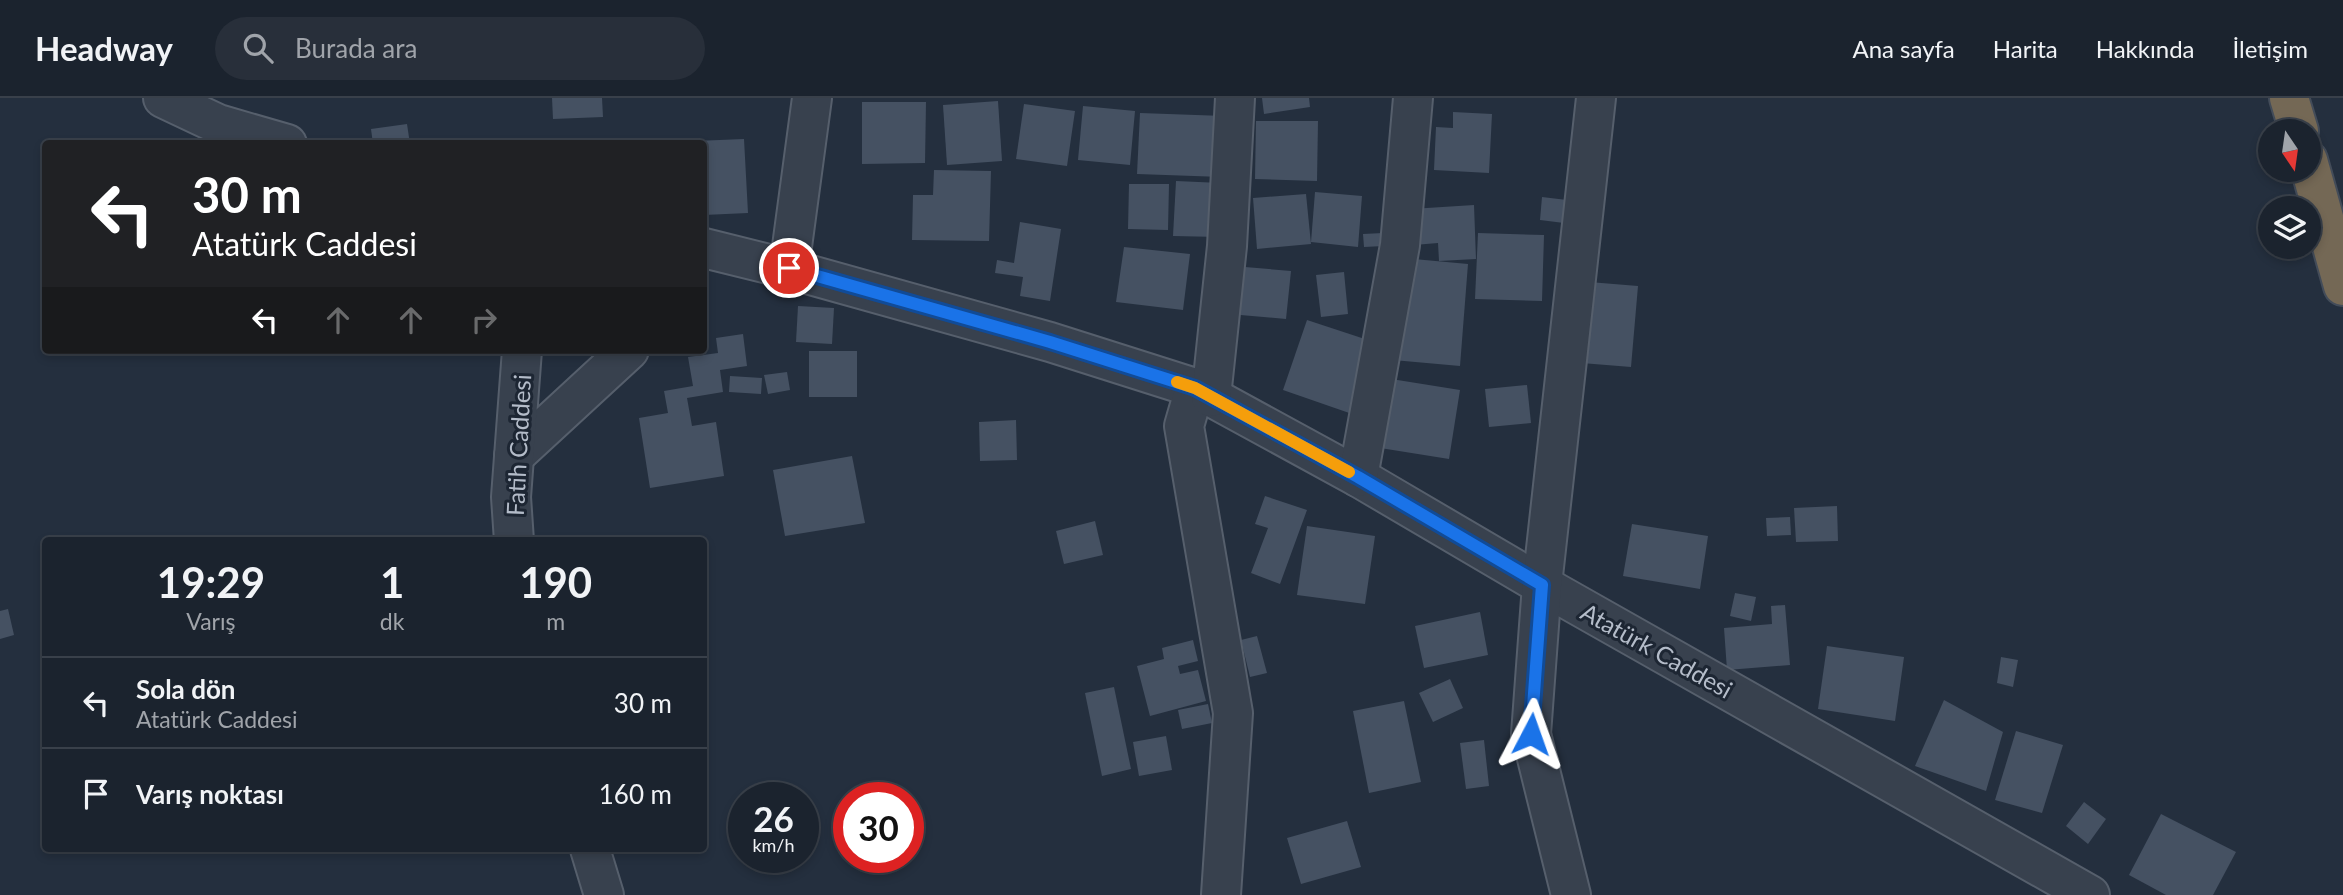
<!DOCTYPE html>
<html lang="tr">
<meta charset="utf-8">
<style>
body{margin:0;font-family:Lato,sans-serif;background:#282f3a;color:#f1f3f6;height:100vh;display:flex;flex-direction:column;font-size:26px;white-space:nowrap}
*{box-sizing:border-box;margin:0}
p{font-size:23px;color:#a0a4aa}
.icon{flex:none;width:38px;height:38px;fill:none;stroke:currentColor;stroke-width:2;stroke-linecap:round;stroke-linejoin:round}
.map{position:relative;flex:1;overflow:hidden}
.panel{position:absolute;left:42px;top:439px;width:665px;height:315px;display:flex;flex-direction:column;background:#1b232e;border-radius:7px;box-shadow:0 4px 10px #0003,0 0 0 2px #39404a}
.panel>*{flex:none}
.top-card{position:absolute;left:42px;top:42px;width:665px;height:214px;border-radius:7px;box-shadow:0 4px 10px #0003,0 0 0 2px #39404a;background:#202124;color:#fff;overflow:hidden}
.needle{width:46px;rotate:167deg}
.tools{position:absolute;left:2258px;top:21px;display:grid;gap:14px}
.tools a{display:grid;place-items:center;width:63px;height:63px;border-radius:50%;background:#1b232e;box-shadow:0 4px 10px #0003,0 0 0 2px #39404a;font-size:35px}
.speed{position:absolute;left:728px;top:684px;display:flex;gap:14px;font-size:35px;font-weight:700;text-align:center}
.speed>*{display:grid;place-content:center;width:91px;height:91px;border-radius:50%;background:#1b232e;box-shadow:0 4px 10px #0003,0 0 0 2px #39404a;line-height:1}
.speed small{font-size:18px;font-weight:400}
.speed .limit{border:10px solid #d22;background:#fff;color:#111}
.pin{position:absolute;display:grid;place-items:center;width:60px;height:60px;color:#fff;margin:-30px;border:4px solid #fff;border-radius:50%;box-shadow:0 2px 7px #0007}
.me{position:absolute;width:77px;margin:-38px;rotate:4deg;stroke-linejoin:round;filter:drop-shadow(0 0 5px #0008)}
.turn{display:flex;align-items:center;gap:24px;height:147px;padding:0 35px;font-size:32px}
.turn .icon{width:91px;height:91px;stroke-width:2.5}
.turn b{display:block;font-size:49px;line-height:60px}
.lanes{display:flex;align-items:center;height:66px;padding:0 35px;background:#0003;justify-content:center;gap:35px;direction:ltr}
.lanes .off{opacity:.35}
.eta{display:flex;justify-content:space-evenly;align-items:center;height:119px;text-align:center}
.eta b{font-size:42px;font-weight:700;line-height:49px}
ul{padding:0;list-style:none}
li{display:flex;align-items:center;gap:21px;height:91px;padding:0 35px;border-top:2px solid #39404a}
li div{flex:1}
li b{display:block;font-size:26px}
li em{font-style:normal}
header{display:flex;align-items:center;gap:42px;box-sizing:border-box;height:98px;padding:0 35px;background:#1b232e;border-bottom:2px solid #39404a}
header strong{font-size:33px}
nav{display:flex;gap:38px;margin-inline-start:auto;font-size:24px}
.search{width:490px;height:63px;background:#282f3a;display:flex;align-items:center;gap:18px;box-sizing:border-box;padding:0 24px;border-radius:38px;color:#a0a4aa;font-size:26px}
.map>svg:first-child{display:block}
</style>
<header>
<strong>Headway</strong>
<div class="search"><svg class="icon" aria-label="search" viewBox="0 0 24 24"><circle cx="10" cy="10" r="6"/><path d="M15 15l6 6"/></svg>Burada ara</div>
<nav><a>Ana sayfa</a><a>Harita</a><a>Hakkında</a><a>İletişim</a></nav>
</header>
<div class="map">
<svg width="2343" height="797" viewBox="0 0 2343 797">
<rect width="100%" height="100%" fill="#242f3e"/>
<g fill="#455162">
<path d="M552,0H602L603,19L553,21Z"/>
<path d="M1262,0H1309L1310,9L1264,16Z"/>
<path d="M998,3L1002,63L947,67L943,7Z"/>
<path d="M862,4H926L925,65L862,66Z"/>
<path d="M1024,6L1075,13L1067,68L1016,61Z"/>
<path d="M1083,8L1135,13L1130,67L1078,62Z"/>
<path d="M1453,14L1492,16L1489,75L1434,72L1436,29L1453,30Z"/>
<path d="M1140,15L1224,18L1222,79L1137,76Z"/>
<path d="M1256,23H1318L1317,83L1255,81Z"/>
<path d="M407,26L410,46H373L371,31Z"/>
<path d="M744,41L748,115L704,117V46H695V43Z"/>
<path d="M934,72L991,73L989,143L912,142L913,97H933Z"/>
<path d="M1176,83L1221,85L1219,139L1173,138Z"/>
<path d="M1129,86H1169L1168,132L1128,131Z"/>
<path d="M1315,94L1362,98L1358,149L1311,144Z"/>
<path d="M1306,96L1311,146L1257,151L1253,100Z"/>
<path d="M1542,99L1567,102L1564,125L1540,122Z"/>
<path d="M1474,107L1476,161L1439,163L1438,145L1414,147L1411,111Z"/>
<path d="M1020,124L1061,131L1050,203L1020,198L1023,179L995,175L997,162L1014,165Z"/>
<path d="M1383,135L1384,148L1364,149L1363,136Z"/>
<path d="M1478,135L1544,137L1542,203L1475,201Z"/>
<path d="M1124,149L1190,156L1183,212L1116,204Z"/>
<path d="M1403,160L1468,166L1460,268L1393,262Z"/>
<path d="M1233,168L1291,173L1286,221L1229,216Z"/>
<path d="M1344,174L1348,216L1321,219L1316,177Z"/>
<path d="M1577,183L1638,188L1631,269L1569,264Z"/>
<path d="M798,208L834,210L832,246L796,244Z"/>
<path d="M1307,222L1380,246L1355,317L1283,292Z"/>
<path d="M743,236L747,268L720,272L723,294L687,300L692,328L716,324L724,378L650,390L639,320L668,315L664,293L693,288L688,259L718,255L716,240Z"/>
<rect x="809" y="253" width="48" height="46"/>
<path d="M787,274L790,292L768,296L764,277Z"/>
<path d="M730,278L762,280L761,296L729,294Z"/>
<path d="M1385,280L1460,292L1449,361L1374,349Z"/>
<path d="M1527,287L1531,325L1489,329L1485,291Z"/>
<path d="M1016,322L1017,362L980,363L979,324Z"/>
<path d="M852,358L865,425L785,438L773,372Z"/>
<path d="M1265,398L1307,412L1280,486L1251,475L1268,430L1255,426Z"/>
<path d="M1837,408L1838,443L1796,444L1794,410Z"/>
<path d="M1790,419L1791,437L1767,438L1766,420Z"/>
<path d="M1095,423L1103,457L1064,466L1056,433Z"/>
<path d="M1632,426L1708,438L1700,491L1623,478Z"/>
<path d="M1307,428L1375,438L1365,506L1297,497Z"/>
<path d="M1735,495L1756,499L1751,523L1730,518Z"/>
<path d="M1785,507L1790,567L1727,572L1724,530L1772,526L1771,508Z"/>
<path d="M8,511L14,537L0,541V513Z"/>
<path d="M1480,514L1488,557L1424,570L1415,528Z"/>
<path d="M1257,538L1267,575L1250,579L1241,542Z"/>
<path d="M1193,542L1198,563L1178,568L1180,576L1198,572L1206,603L1150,618L1137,568L1164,561L1162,550Z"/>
<path d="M1827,548L1904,559L1895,623L1818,611Z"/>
<path d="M2001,559L2018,562L2013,589L1997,585Z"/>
<path d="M1450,581L1463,610L1433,624L1419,595Z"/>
<path d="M1114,589L1131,671L1102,678L1085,595Z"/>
<path d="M1944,602L2003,634L1986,693L1915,668Z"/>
<path d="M1404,603L1421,684L1369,695L1353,613Z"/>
<path d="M1208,606L1212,625L1182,631L1178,612Z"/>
<path d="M2016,633L2063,647L2042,715L1995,702Z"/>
<path d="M1166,638L1172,672L1139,678L1133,644Z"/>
<path d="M1484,642L1489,688L1466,691L1460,645Z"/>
<path d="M2084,704L2106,721L2088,746L2066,728Z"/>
<path d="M2161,716L2236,754L2213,797H2166L2129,777Z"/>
<path d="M1347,723L1361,769L1301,786L1287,740Z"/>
</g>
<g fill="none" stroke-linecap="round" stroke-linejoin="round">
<defs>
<g id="minor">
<path d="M163,0L218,26L287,46"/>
<path d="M704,150L789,171L1050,244L1195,290L1358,379L1542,487L2090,797"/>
<path d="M789,171L812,0"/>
<path d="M1195,290L1184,328L1233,615L1221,797"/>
<path d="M1211,299L1227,148L1235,0"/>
<path d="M514,358L629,252"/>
<path d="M1358,379L1400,147L1413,0"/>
<path d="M514,443L511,399L522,252"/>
<path d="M590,751L604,797"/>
<path d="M1571,797L1531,636L1542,487L1596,0"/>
</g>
<g id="motorway">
<path d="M2289,0L2299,33"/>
<path d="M2308,62L2343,188"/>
</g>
</defs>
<use href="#minor" stroke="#565f6c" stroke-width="42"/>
<use href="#motorway" stroke="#434c59" stroke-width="42"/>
<use href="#minor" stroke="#38414e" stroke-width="38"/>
<use href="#motorway" stroke="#746855" stroke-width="38"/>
</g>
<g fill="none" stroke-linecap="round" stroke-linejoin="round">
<defs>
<path id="route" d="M789,170L1050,244L1195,290L1358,379L1542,487L1531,636"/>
</defs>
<use href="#route" stroke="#114b97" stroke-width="18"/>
<use href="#route" stroke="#1a73e8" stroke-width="12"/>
<path stroke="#f59e0b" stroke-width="12" d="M1177,284L1195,290L1349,374"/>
</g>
<g text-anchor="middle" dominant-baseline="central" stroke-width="6" stroke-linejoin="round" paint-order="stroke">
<g font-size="24" fill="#b4bcc9" stroke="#1d2633">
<text transform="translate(518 347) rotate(-87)">Fatih Caddesi</text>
<text transform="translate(1657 552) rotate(29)">Atatürk Caddesi</text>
</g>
</g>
</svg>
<div class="tools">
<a><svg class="needle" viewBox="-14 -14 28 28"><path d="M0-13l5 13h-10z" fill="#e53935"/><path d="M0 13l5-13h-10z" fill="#a0a4aa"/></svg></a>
<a><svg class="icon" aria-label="layers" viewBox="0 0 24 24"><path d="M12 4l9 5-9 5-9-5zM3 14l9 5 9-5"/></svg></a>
</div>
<div class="speed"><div>26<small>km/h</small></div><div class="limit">30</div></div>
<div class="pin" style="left:789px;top:170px;background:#d93025"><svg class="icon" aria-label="arrive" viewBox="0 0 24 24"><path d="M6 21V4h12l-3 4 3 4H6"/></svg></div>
<svg class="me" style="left:1531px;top:636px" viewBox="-20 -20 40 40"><path d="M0-17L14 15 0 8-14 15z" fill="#1a73e8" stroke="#fff" stroke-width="4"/></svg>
<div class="top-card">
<div class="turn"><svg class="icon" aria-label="left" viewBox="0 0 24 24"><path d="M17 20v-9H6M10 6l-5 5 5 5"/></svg><div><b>30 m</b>Atatürk Caddesi</div></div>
<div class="lanes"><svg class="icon" aria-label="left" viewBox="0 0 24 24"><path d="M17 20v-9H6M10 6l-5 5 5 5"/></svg><svg class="icon off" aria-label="ahead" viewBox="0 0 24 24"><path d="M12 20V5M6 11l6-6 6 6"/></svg><svg class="icon off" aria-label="ahead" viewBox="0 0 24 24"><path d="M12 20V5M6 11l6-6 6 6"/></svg><svg class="icon off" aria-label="right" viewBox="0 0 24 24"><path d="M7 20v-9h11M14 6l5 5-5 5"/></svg></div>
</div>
<section class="panel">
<div class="eta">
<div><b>19:29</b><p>Varış</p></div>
<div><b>1</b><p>dk</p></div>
<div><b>190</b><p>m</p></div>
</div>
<ul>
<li><svg class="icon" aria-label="left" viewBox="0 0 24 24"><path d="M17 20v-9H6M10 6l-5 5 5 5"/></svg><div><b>Sola dön</b><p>Atatürk Caddesi</p></div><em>30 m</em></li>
<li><svg class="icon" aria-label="arrive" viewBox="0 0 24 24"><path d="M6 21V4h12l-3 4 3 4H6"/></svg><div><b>Varış noktası</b></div><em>160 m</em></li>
</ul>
</section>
</div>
